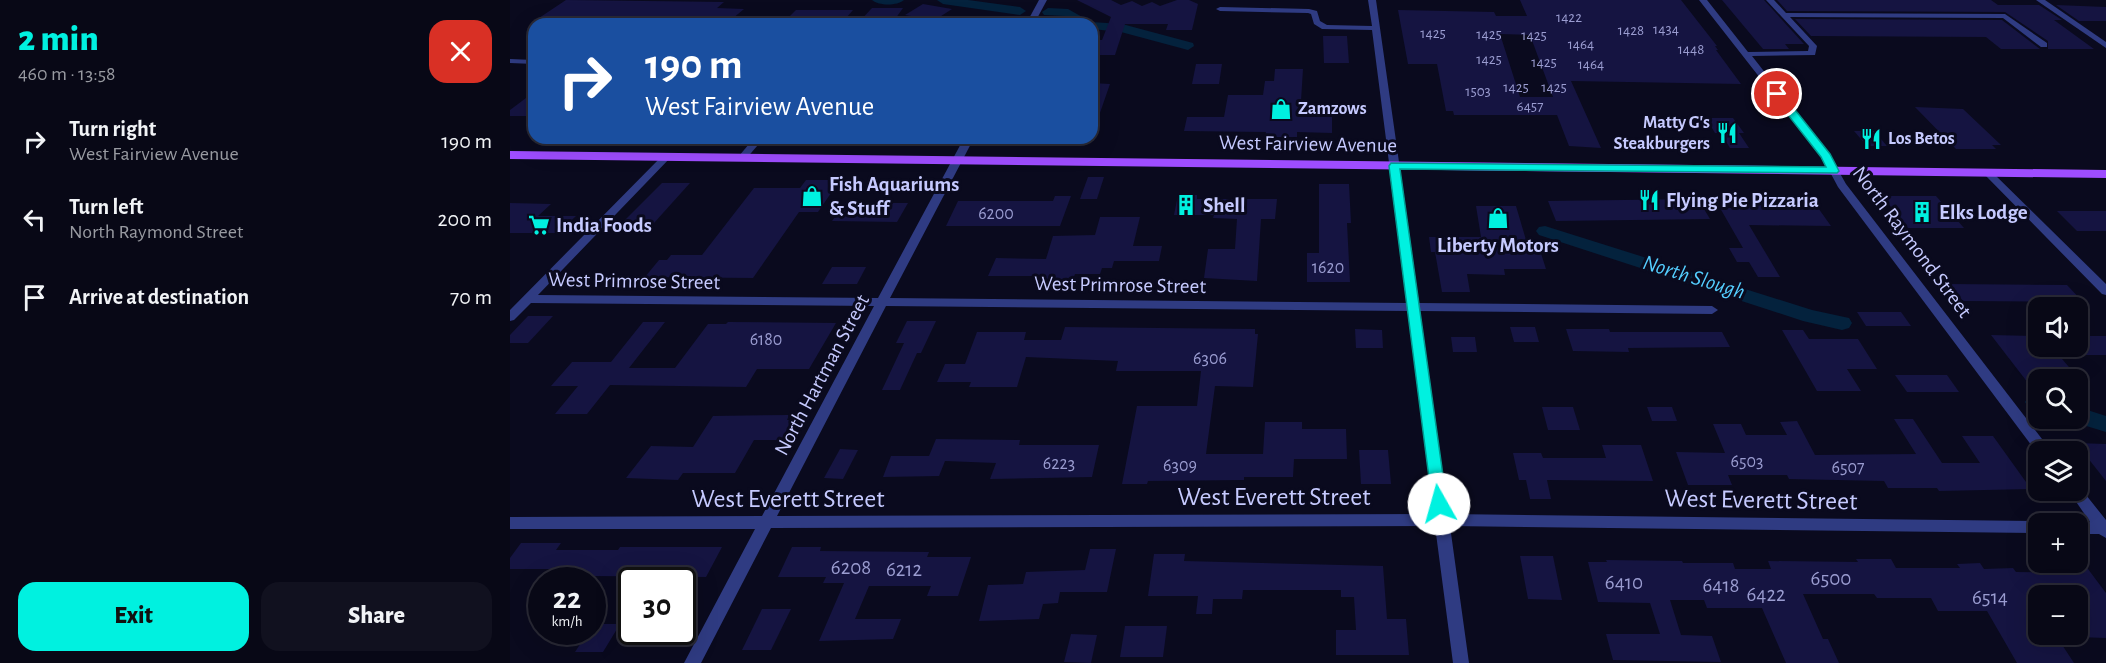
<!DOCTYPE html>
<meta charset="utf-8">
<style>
body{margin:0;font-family:"Alegreya Sans",sans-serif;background:#11111f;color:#f1f3f6;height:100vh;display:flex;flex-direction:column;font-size:22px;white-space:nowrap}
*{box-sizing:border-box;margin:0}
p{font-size:20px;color:#989aa1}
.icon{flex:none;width:33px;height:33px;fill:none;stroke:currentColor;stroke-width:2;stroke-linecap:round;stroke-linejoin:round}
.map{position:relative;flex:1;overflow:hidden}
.details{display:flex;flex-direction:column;background:#080816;width:510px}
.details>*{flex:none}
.hud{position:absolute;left:18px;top:18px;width:570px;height:126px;border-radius:18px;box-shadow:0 6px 24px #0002,0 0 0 2px #292935;background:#1a4fa0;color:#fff;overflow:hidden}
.tools{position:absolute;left:1518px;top:297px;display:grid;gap:12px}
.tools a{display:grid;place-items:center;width:60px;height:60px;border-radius:12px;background:#080816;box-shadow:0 6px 24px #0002,0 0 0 2px #292935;font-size:30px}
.speed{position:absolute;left:18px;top:567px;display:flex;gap:12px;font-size:30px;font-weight:700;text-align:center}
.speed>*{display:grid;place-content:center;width:78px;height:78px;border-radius:50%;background:#080816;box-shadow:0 6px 24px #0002,0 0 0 2px #292935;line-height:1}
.speed small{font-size:15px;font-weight:400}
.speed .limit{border:3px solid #111;border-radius:9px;background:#fff;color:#111}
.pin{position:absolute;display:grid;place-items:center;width:51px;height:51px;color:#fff;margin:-26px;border:3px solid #fff;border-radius:50%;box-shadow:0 2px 6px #0007}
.me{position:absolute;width:66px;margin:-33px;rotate:353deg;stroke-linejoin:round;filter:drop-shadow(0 0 4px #0008)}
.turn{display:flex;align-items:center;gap:21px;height:126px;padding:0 18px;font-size:27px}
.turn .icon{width:78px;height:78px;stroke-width:2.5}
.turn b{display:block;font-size:42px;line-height:51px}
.round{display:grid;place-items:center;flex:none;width:63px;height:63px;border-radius:18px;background:#11111f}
.head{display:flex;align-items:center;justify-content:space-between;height:102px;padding:0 18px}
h1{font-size:36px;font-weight:800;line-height:45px;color:#00f1e0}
.action{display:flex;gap:12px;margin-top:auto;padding:12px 18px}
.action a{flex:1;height:69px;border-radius:18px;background:#00f1e0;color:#111;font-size:24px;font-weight:800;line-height:69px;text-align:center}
.action a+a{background:#11111f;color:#f1f3f6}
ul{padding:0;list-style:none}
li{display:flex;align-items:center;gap:18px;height:78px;padding:0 18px}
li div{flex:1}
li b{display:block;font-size:22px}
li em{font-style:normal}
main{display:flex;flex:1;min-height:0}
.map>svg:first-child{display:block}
</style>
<main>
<section class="details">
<div class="head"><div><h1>2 min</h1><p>460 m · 13:58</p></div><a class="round" style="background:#d93025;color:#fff"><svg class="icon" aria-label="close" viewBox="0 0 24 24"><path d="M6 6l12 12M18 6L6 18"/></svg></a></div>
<ul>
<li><svg class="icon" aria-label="right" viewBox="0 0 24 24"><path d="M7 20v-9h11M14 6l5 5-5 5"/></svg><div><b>Turn right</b><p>West Fairview Avenue</p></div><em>190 m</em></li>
<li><svg class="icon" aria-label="left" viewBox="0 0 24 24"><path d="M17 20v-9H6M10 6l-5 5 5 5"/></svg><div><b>Turn left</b><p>North Raymond Street</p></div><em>200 m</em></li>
<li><svg class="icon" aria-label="arrive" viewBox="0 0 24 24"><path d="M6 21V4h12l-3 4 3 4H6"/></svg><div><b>Arrive at destination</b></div><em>70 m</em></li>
</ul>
<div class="action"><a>Exit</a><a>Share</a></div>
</section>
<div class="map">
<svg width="1596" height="663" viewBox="0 0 1596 663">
<rect width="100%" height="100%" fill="#0a0a1e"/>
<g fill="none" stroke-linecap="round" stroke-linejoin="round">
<g fill="#04223d" fill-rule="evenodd">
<path d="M362,0H394C387,6 369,6 362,0Z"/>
<path d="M427,0H458L510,7L516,11L510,15L433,4Z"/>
<path d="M538,8L558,9L581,22L612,24L683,43L684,46L678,50L611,32L582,29V24H567L555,16L534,15L532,12Z"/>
<path d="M1035,226L1302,310L1339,318L1342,323L1339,328L1332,330L1293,321L1029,235L1026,231L1029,227Z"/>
<path d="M1526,394L1528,395V411L1519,408L1515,402L1519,396Z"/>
<path d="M1568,407L1596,416V432L1560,421L1559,418H1568Z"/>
</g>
</g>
<g fill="#151441" fill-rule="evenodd">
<path d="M56,0L214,2L207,8L234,9L216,24L23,22Z"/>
<path d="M567,0H601L611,5L622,1L632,6L642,2L650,6L667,0H679L688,4L682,30H656L658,24H615L605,55H582V40H592L601,17Z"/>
<path d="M1010,0H1171L1207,46H1205L1208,50H1206L1231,84L1061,81L1091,148L1059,146L1047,115H944L943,111H936L927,64H898L888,10L984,12L986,16H1017ZM990,34L1020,35L1043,97H1010Z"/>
<path d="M1212,0H1254L1294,44H1275L1279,49H1253Z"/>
<path d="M1267,0H1481L1488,5H1529L1552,20H1544L1584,49H1538V41L1495,12L1277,11Z"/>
<path d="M413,4L442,9L425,20L395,15Z"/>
<path d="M1546,5L1596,7V21H1569Z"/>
<path d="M362,8H393L383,22H349Z"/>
<path d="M286,10H343L331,24H272Z"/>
<path d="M1285,19L1492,20L1530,49H1491L1476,37L1301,36Z"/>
<path d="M813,36H837L839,63H814Z"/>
<path d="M686,64H712L709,84H682Z"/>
<path d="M765,69H793L790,117H822V133L787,132V137H755L756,132L674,131L677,117H714L718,95H753L755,81H764Z"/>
<path d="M582,83L600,84L584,130L582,129Z"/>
<path d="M24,92V116H0V110Z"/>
<path d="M1405,107L1453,109L1491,145H1482L1486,149H1446Z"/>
<path d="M1196,118H1223L1234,133H1229L1239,148H1220L1211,133H1205Z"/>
<path d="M1344,131H1364L1377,146H1357Z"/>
<path d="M578,177H594L587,199H570Z"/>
<path d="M296,180H330L308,212H289L243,278L135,277L149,260H157L161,255H192L244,188H290Z"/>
<path d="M152,183H180L144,223H112Z"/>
<path d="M809,184H839L841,223H837L840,282H797V253H809Z"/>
<path d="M668,195H687V199H767L765,219H751L747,281L694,278L698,249H725L727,219L703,218L704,215H664Z"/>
<path d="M1256,195H1286L1293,205H1306L1321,226L1239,225L1270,277H1248L1239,262H1227L1219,248H1233L1210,208H1238L1236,204H1261Z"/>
<path d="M545,196H561L550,226H436L448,201H543Z"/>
<path d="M1372,196H1426L1454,228H1398Z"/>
<path d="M1188,199L1200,219L1046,221L1038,201Z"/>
<path d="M0,203L41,204L28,216H66L48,233H0Z"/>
<path d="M335,203H398L387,222L322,221Z"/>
<path d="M966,206H1006L1016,240H1021L1022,244H1028L1036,269H994L995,275L957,274L960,292H932L925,252H921L919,237H971Z"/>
<path d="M1547,211H1596V231H1567Z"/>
<path d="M590,217H630L623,246H652L649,261H604L602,268H592L590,274H565L562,282H529L531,276H478L486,258L536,259L543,236L585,235Z"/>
<path d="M322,267H356L347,284H312Z"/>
<path d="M1439,284L1557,285L1573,302L1453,301Z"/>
<path d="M1347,312H1391L1401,326H1356Z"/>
<path d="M18,316H43L18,343H0V335Z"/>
<path d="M397,321H426L411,353H407L390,390H372L394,343H386Z"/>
<path d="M133,322H155L119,368H165L198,324H216L218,322L326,323L299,369H247L236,387L100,385L77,414H45L68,386H41L62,362H101Z"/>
<path d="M555,327L745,329V334H748L743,387L705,386L696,454H753L755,422H792V429H836L837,459H784L783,477H734V480L638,481L637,484H612L627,406H687L691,371H606L608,361L516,357L507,387H459L461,382H427L435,364H455L467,332H516L514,340H551Z"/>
<path d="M1000,327H1025L1029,342H1004Z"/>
<path d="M845,329L872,330L873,348H846Z"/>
<path d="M1056,329H1099L1100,332H1212L1220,347L1118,348L1119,352L1063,351Z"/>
<path d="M1272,330H1293L1299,339H1348L1367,369H1337L1351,391H1307Z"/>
<path d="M1481,335L1528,336V346H1541L1570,380H1528V396Z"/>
<rect x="1568" y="336" width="28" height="19"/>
<path d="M941,337H965L967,352H943Z"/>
<path d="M1385,375H1437L1449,392H1397Z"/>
<path d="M1032,407H1063L1070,430H1038Z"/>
<path d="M1137,407H1162L1167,421H1142Z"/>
<path d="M279,415L277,420H283L271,440H244L225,473H173L168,480L116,478L141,446L183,447L203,416Z"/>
<path d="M1384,419H1403L1432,463H1470L1452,436H1483L1521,489L1429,491L1427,488H1378L1374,481L1279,479L1277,475H1218L1222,485H1178L1166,452L1215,453L1203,424H1231L1236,435H1277L1270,422L1287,421L1305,455L1406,454Z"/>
<path d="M426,439L510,440L509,445H589L582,477L480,479L486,463L435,461L429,476L373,477L381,456H419Z"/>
<path d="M1566,443L1596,444V481Z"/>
<path d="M1092,445H1131L1143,481L1037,480L1041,499H1020L1016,480H1009L1003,453H1031L1033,458H1096Z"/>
<path d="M330,449L348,450L333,479L314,478Z"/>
<path d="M849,450H878L881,484H851Z"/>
<path d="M11,543H51L46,550H108L110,547H212L196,577L80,576L77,580H40L48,569H0V558Z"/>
<path d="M282,547H311L310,551L419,552L417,557H461L448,596H417L421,586H359L345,619H391L383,639L309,641L334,583H313L316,577H268Z"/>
<path d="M580,549H606L597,592H550L548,603L533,604L529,619L469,621L478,585L513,584L516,572L575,570Z"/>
<path d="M644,554H675L674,561L873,566L877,619H896L899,655H826V630H846L844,597H831V590H733L732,599H703L702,614H686L688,596H638Z"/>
<path d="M1010,556H1043L1052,600L1018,599Z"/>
<path d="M1346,559H1381L1386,568H1450L1447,564L1470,563L1474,569L1503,568L1506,572L1560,573L1556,569H1578L1596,593V638L1568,637V596H1528V634H1545L1564,663H1507L1477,611H1428L1421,598H1367L1364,594H1293L1313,639H1318L1329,663H1276L1252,608H1197L1194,600H1160L1171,635L1202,636L1211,662L1103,660L1096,634H1150L1140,603L1088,602L1078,562H1097L1096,560L1172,561L1173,563H1223L1225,569H1261L1258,561L1348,562Z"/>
<path d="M252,609H281L261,650H232Z"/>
<path d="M83,624H110L93,652H65L78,632H82Z"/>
<path d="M615,626H657L653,657H610Z"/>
<path d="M561,634L587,635L581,663L554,662Z"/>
</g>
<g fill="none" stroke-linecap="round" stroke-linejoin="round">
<g fill="#2f3b82" fill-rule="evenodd">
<path d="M529,0H537L524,24H516Z"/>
<path d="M858,0H866L909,303L1202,306L1208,310L1202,314L910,311L938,514L1528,521L1534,524H1528V533L940,526L959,663H943L925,526L261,528L191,663H174L245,529H0V517L252,516L364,306L21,303L4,320L0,321V310L153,155L156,154L161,157L28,295L368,298L454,138H464L380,298L897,303L862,30L812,29L804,24L801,14L798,13L710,11L706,9L710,7L799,9L807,11L810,21L817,25L862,26ZM376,306L898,311L924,514L267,516Z"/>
<path d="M1189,0H1197L1238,52L1298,51L1299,46L1256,0H1264L1276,13L1495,14L1537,43V47H1531L1493,18L1280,17L1307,46L1305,55L1242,56L1319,154L1336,184L1542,452H1528V454L1328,187L1312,157Z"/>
<path d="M1526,0H1535L1596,42V48Z"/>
<path d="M0,59L24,60V64L0,63Z"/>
<path d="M244,138H254L235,160H229V156Z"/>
<path d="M1478,170L1481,171L1596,284V295L1592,294L1475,175L1473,173Z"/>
<path d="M1568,485L1596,520V538L1589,534H1568V524H1563L1580,522L1558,490H1568Z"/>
</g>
<path fill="#9e4dff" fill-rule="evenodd" d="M0,151L1596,170V178L0,159Z"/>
</g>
<path fill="#00f1e0" stroke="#009d92" stroke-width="1.5" d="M1264,92H1271L1320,154L1329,171L1327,173L890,169L937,504L935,509L929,511L923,509L879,166L881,163L1316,167L1311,157L1264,97Z"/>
<defs>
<symbol id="shop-bare" viewBox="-9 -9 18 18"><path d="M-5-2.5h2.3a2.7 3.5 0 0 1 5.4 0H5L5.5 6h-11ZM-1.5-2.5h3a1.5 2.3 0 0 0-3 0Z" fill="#00f1e0" stroke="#0a0a1e" stroke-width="2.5" paint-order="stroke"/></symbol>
<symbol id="restaurant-bare" viewBox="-9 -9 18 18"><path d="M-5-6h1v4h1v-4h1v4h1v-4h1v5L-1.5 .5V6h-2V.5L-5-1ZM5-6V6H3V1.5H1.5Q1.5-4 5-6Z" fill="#00f1e0" stroke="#0a0a1e" stroke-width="2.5" paint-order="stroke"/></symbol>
<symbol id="building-bare" viewBox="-9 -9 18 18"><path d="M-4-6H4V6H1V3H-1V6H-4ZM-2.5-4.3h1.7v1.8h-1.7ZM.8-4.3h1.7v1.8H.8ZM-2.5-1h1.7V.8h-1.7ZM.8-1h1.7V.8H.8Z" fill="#00f1e0" stroke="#0a0a1e" stroke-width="2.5" paint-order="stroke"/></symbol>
<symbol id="supermarket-bare" viewBox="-9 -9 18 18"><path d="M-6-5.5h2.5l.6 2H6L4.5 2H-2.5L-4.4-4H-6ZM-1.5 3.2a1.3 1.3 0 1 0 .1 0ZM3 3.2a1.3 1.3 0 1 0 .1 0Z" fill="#00f1e0" stroke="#0a0a1e" stroke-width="2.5" paint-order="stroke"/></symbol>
</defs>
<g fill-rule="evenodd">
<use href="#shop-bare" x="756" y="94" width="30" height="30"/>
<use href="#restaurant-bare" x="1202" y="118" width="30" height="30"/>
<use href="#restaurant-bare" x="1346" y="124" width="30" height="30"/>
<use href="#shop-bare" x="287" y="181" width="30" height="30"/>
<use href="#restaurant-bare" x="1124" y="185" width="30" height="30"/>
<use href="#building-bare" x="661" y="190" width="30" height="30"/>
<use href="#building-bare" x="1397" y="197" width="30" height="30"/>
<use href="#shop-bare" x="973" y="203" width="30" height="30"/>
<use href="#supermarket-bare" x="14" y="210" width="30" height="30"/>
</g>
<g text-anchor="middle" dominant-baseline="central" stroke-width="6" stroke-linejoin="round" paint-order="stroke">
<g font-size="15" fill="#9a9cd0">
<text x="1059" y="17">1422</text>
<text x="1156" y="29">1434</text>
<text x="1121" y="30">1428</text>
<text x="923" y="33">1425</text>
<text x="979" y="34">1425</text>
<text x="1024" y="35">1425</text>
<text x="1071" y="44">1464</text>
<text x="1181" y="49">1448</text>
<text x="979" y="59">1425</text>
<text x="1034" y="62">1425</text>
<text x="1081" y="64">1464</text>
<text x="1006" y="87">1425</text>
<text x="1044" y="87">1425</text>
<text x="968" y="91">1503</text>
<text x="1020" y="106">6457</text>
</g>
<g font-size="18" font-weight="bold" fill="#c6caff" stroke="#0a0a1e" text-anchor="start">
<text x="788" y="109">Zamzows</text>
<text x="1200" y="123" text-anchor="end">Matty G's<tspan x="1200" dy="21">Steakburgers</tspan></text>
<text x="1378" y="139">Los Betos</text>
</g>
<g font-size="18" fill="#9a9cd0">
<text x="486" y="214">6200</text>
<text x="818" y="268">1620</text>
<text x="256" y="340">6180</text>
<text x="700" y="359">6306</text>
<text x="1237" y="462">6503</text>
<text x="549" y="464">6223</text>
<text x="670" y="466">6309</text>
<text x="1338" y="468">6507</text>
</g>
<g font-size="21" fill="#c6caff" stroke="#0a0a1e">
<text transform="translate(798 144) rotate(1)">West Fairview Avenue</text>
<text transform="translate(1402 242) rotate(53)">North Raymond Street</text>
<text transform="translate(124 281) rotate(1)">West Primrose Street</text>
<text transform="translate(610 285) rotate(1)">West Primrose Street</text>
<text transform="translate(312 375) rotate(-62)">North Hartman Street</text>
</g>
<g font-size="21" font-weight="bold" fill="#c6caff" stroke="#0a0a1e" text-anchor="start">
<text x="319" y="184">Fish Aquariums<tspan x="319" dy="24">&amp; Stuff</tspan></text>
<text x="1156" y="200">Flying Pie Pizzaria</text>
<text x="693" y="205">Shell</text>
<text x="1429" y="212">Elks Lodge</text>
<text x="46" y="225">India Foods</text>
<text x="988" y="245" text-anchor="middle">Liberty Motors</text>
</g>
<g font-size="21" fill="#9a9cd0">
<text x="341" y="567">6208</text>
<text x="394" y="569">6212</text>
<text x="1321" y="578">6500</text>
<text x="1114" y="582">6410</text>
<text x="1211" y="585">6418</text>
<text x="1256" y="594">6422</text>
<text x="1480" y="597">6514</text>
</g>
<g font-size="22" font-style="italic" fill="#54ceff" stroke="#0a0a1e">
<text transform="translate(1184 277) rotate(17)">North Slough</text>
</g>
<g font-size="26" fill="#c6caff" stroke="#0a0a1e">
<text x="764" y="497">West Everett Street</text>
<text x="278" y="499">West Everett Street</text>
<text transform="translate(1251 500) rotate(1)">West Everett Street</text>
</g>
</g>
</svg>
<div class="tools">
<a><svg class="icon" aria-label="sound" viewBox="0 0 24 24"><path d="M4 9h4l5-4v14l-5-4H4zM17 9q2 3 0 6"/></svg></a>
<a><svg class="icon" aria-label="search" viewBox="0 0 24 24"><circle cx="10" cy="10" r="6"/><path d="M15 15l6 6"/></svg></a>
<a><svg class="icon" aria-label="layers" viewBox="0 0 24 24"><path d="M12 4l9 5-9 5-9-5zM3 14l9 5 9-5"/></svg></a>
<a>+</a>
<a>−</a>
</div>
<div class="speed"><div>22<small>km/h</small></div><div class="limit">30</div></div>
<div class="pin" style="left:1267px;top:94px;background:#d93025"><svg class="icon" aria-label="arrive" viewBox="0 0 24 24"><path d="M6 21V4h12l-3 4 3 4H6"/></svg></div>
<svg class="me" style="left:929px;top:504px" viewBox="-20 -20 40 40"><circle r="19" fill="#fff"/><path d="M0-13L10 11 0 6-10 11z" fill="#00f1e0"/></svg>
<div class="hud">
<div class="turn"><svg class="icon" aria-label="right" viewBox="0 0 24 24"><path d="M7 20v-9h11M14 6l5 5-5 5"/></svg><div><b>190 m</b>West Fairview Avenue</div></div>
</div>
</div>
</main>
